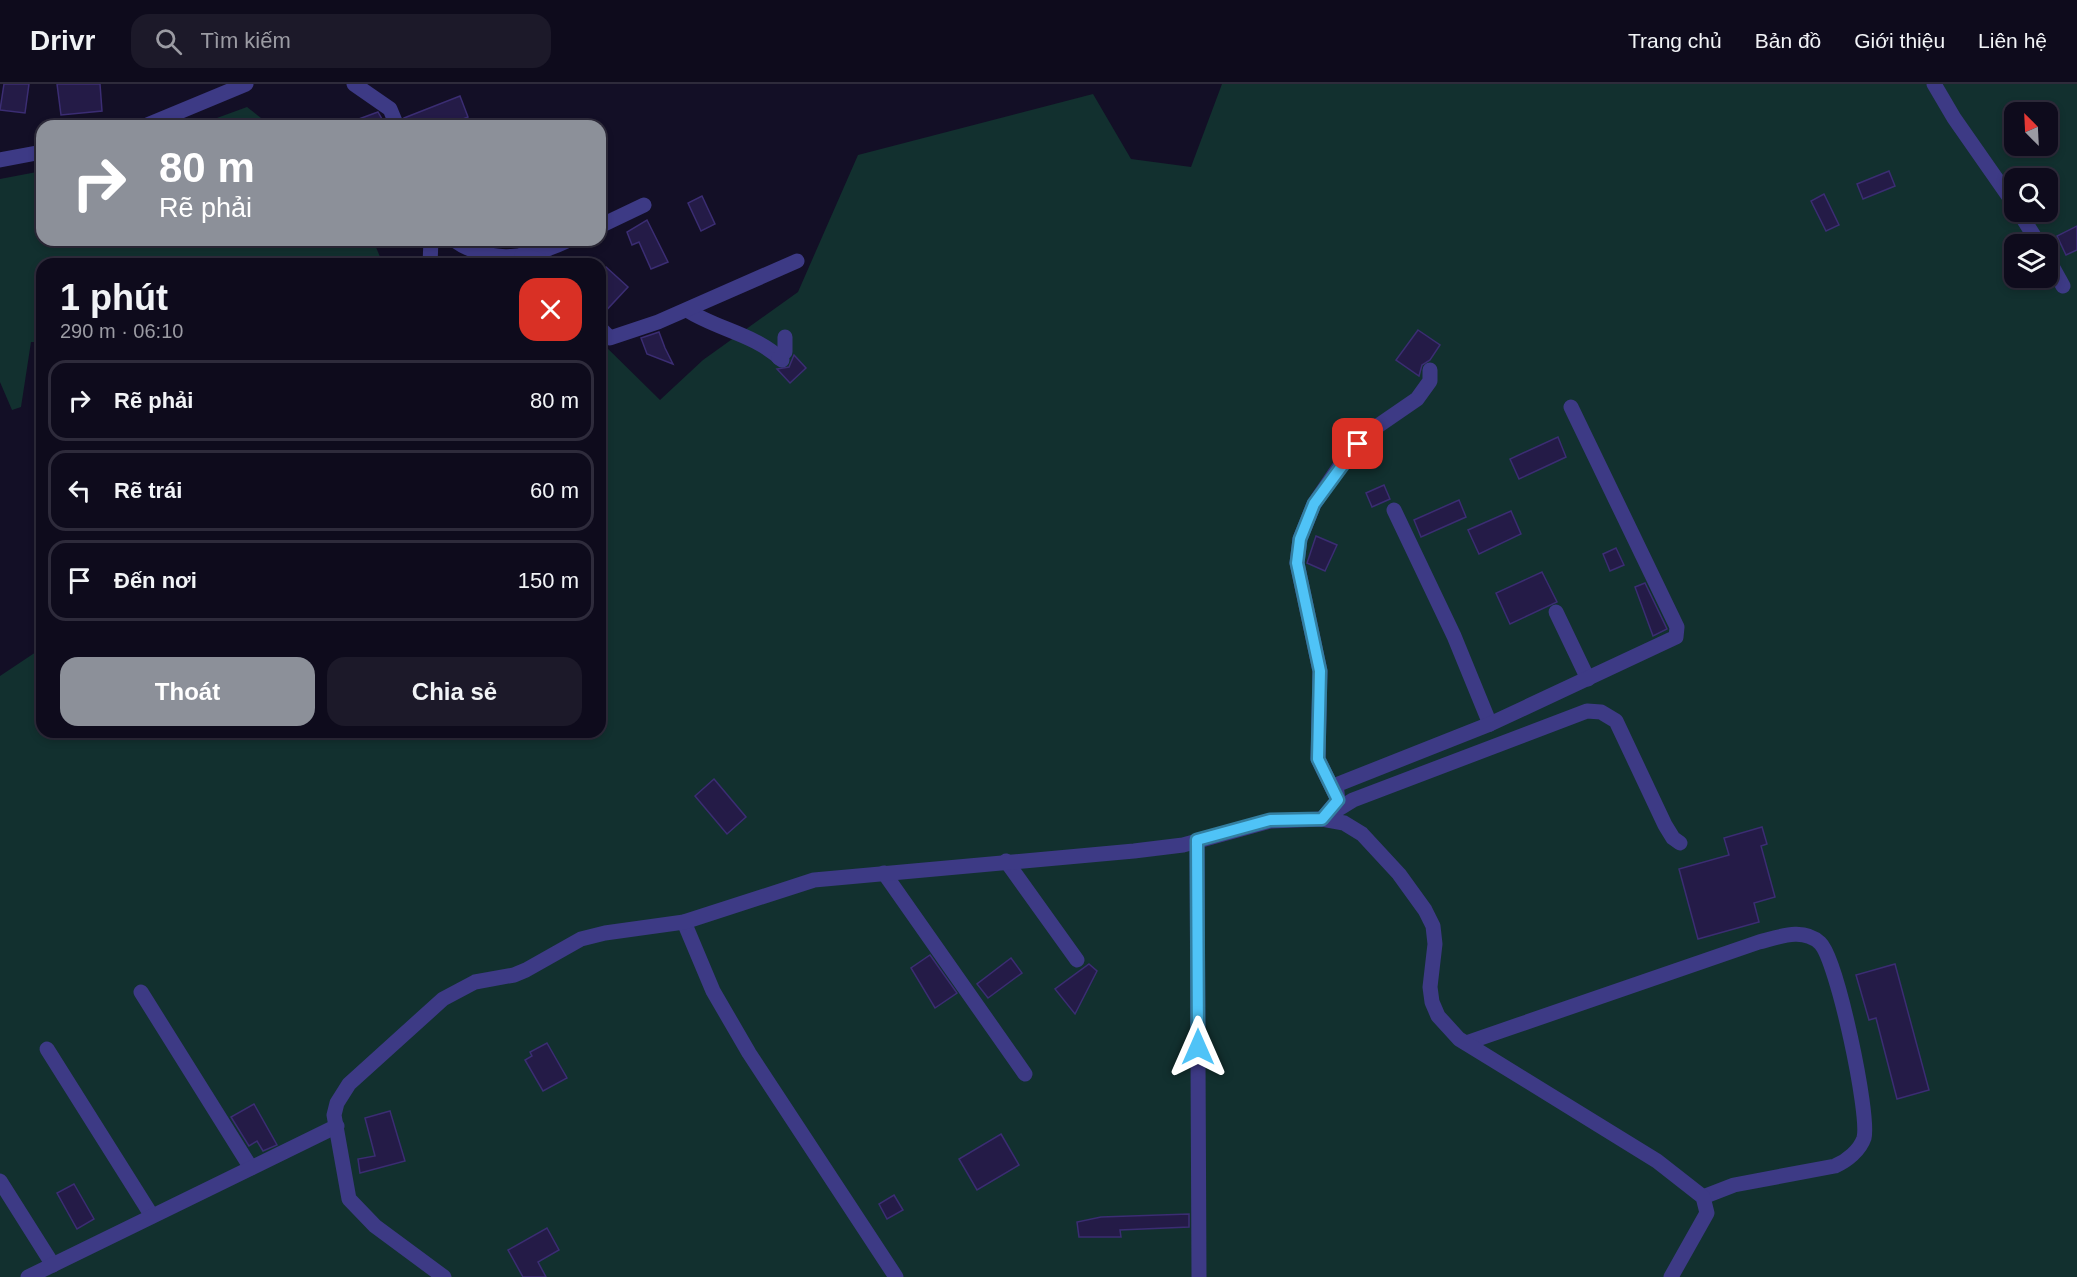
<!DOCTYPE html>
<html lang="vi">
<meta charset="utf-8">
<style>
body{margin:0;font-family:Arial,sans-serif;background:#1c1929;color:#f1f3f6;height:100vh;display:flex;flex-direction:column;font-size:22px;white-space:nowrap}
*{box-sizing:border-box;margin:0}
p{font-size:20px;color:#9b9ba3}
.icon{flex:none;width:33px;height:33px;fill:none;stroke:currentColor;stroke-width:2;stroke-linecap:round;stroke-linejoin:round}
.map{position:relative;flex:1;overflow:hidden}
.panel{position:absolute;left:36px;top:174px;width:570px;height:480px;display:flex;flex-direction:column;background:#0e0b1c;border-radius:18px;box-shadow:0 3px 9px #0003,0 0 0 2px #2e2b3b}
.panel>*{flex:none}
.banner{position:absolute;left:36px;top:36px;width:570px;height:126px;border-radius:18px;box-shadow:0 3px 9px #0003,0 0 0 2px #2e2b3b;background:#8c9099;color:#fff;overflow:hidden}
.needle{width:39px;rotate:336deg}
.controls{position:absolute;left:2004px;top:18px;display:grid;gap:12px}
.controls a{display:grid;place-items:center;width:54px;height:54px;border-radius:12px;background:#0e0b1c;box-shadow:0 3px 9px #0003,0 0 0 2px #2e2b3b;font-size:30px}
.pin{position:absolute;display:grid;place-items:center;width:51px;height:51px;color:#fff;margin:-26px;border-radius:12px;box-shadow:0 3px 9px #0006}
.me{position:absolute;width:66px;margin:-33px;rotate:0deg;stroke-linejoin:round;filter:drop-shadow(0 0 4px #0008)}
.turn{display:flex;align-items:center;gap:21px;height:126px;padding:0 24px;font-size:27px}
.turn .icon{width:78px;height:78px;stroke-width:2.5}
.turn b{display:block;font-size:42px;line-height:51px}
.round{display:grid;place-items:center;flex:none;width:63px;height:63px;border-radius:18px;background:#1c1929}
.headline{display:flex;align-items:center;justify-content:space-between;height:102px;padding:0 24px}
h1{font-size:36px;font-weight:700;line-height:45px}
.action{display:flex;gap:12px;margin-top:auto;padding:12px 24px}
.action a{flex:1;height:69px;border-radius:18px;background:#8c9099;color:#fff;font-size:24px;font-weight:700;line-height:69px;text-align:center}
.action a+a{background:#1c1929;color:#f1f3f6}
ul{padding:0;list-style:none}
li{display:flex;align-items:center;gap:18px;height:81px;margin:0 12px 9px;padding:0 12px;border:3px solid #2e2b3b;border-radius:18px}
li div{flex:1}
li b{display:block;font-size:22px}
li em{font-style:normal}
header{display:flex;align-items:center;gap:36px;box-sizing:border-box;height:84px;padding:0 30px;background:#0e0b1c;border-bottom:2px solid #2e2b3b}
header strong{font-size:28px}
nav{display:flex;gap:33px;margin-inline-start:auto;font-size:21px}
.search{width:420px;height:54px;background:#1c1929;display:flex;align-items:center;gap:15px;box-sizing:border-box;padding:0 21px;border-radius:18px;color:#9b9ba3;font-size:22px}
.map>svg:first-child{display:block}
</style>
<header>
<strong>Drivr</strong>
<div class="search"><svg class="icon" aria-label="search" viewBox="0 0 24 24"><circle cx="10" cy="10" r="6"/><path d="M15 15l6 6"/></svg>Tìm kiếm</div>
<nav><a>Trang chủ</a><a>Bản đồ</a><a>Giới thiệu</a><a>Liên hệ</a></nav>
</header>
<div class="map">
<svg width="2077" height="1193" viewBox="0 0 2077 1193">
<rect width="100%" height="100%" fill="#130f26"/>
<g fill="#12302f" fill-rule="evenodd">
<path d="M1222,0H2077V1193H0V592L42,564V648H600V257L660,316L703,276L798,208L858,71L1093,10L1131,75L1191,83ZM2014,28H2048V62H2014ZM2014,94H2048V128H2014ZM2014,160H2048V194H2014Z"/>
<path d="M247,23L261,34L279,42H195Z"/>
<path d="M42,87V156H373L383,180H42V258H31L21,323L12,326L0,298V95Z"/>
</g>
<g fill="#241b47" stroke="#3b2d73" stroke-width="1.5">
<path d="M4,0H29L25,29L0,26Z"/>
<path d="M57,0H100L102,27L61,31Z"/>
<path d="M460,12L468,33L445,42H407L404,34Z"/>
<path d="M378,28L386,42H345V40Z"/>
<path d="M1889,87L1895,102L1863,115L1857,100Z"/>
<path d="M1824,110L1839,141L1826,147L1811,117Z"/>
<path d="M702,112L715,140L701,147L688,119Z"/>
<path d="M647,136L668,178L651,185L639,158L632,161L627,148Z"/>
<path d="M2077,142V166L2066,171L2057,152Z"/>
<path d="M606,183L628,203L600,233V190Z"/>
<path d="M1418,246L1440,261L1430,276L1422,281L1419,292L1396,276Z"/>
<path d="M659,248L665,264L673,280L647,270L641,254Z"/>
<path d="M794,271L806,284L790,299L777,285L789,283Z"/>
<path d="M1558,353L1566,373L1519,395L1510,375Z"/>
<path d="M1384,401L1390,415L1372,423L1366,409Z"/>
<path d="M1459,416L1466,433L1421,453L1414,436Z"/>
<path d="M1511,427L1521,450L1479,470L1468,446Z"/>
<path d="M1316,452L1337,461L1325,487L1307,479Z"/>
<path d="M1616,464L1624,481L1610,487L1603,470Z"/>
<path d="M1542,488L1557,518L1510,540L1496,509Z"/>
<path d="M1645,499L1667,545L1653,552L1635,503Z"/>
<path d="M714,695L746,733L727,750L695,712Z"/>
<path d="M1762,743L1767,760L1761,762L1775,813L1754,819L1759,838L1698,855L1679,785L1729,771L1724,754Z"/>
<path d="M930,871L957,909L935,924L911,884Z"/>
<path d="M1011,874L1022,889L988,914L977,900Z"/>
<path d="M1089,880L1097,887L1075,930L1055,905Z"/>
<path d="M1895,880L1929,1006L1897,1015L1876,934L1869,936L1856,891Z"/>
<path d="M547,959L567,994L543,1007L525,976L532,972L530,968Z"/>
<path d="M254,1020L277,1061L263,1067L257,1057L249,1062L231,1033Z"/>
<path d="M390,1027L405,1077L360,1089L358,1075L375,1072L365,1034Z"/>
<path d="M1001,1050L1019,1081L977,1106L959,1075Z"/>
<path d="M74,1100L94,1135L77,1145L57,1109Z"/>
<path d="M894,1111L903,1126L887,1135L879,1120Z"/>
<path d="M1189,1130V1143L1120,1146L1121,1153H1079L1077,1138L1101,1133Z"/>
<path d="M547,1144L559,1166L538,1178L546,1193H523L508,1166Z"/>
</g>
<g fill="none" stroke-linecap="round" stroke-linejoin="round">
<g stroke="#3d3a85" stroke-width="15">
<path d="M354,0L390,25L397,42"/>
<path d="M1934,0L1954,34L2014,120"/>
<path d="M145,42L246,0"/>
<path d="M0,76L42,68"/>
<path d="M2019,128L2039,160"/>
<path d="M600,142L644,121"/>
<path d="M454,156C491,182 531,174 569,156"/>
<path d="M522,171L553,180"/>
<path d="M2048,175L2063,202"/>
<path d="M430,180L431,156"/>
<path d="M687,226C716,245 755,250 782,276"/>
<path d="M600,244L610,254L658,238L797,177"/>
<path d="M779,274L785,268V253"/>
<path d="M1430,286V297L1417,315L1369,348L1346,373L1314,420L1300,455L1297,479L1320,587L1318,675L1338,716L1322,735L1353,716L1587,627L1601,628L1616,637L1665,741L1673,754L1680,759"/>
<path d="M1394,426L1454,552L1490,640"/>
<path d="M1556,528L1588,595"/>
<path d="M1338,716L1336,701L1490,640L1676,553L1677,543L1571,323"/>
<path d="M1197,757L1199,1193"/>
<path d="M1006,777L1077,876"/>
<path d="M884,789L1025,990"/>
<path d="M684,838L713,907L749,969L896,1193"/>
<path d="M141,908L251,1084"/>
<path d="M1466,959L1759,858C1779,853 1803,843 1820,859C1837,875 1870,1031 1864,1054C1860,1066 1847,1077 1835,1082L1734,1101L1703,1113"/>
<path d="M47,965L152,1132"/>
<path d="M0,1097L53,1181"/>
<path d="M28,1193L337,1042"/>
<path d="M444,1193L375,1142L349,1115L334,1031L337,1019L349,1000L443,915L475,898L514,891L526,886L581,855L605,849L684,838L814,796L1134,767L1183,761L1270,737L1322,735L1344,739L1362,750L1399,790L1425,826L1433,842L1435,860L1430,903L1432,918L1438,932L1459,955L1657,1077L1703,1113L1707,1129L1671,1193"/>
</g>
</g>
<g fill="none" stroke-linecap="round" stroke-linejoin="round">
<defs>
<path id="route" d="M1198,963L1197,756L1270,736L1322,735L1338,716L1318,675L1320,587L1297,479L1300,455L1314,420L1358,360"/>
</defs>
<use href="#route" stroke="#337fa1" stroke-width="15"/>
<use href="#route" stroke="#4fc3f7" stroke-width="10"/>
</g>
</svg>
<div class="controls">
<a><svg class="needle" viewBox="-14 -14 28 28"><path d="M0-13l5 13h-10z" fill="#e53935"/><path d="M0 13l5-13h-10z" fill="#9b9ba3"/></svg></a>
<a><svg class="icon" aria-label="search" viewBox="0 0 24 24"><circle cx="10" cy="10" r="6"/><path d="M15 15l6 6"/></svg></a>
<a><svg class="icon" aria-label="layers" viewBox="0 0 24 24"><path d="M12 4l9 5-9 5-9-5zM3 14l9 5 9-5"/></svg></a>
</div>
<div class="pin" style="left:1358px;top:360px;background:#d93025"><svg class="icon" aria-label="arrive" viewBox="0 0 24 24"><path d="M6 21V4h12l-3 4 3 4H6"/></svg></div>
<svg class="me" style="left:1198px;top:963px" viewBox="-20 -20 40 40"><path d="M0-17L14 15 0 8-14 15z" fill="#4fc3f7" stroke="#fff" stroke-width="4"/></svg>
<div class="banner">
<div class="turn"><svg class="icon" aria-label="right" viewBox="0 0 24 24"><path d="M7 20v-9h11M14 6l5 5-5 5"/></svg><div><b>80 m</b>Rẽ phải</div></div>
</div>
<section class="panel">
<div class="headline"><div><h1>1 phút</h1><p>290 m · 06:10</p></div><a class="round" style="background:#d93025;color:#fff"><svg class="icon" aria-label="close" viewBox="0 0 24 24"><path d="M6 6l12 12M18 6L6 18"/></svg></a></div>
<ul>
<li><svg class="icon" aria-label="right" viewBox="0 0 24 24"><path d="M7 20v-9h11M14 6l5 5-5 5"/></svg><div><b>Rẽ phải</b></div><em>80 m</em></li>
<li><svg class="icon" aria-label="left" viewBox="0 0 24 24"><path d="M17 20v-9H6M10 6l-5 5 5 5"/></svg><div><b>Rẽ trái</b></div><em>60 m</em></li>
<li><svg class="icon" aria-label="arrive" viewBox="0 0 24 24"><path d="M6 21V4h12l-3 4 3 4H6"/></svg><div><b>Đến nơi</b></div><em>150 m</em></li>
</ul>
<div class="action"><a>Thoát</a><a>Chia sẻ</a></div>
</section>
</div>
